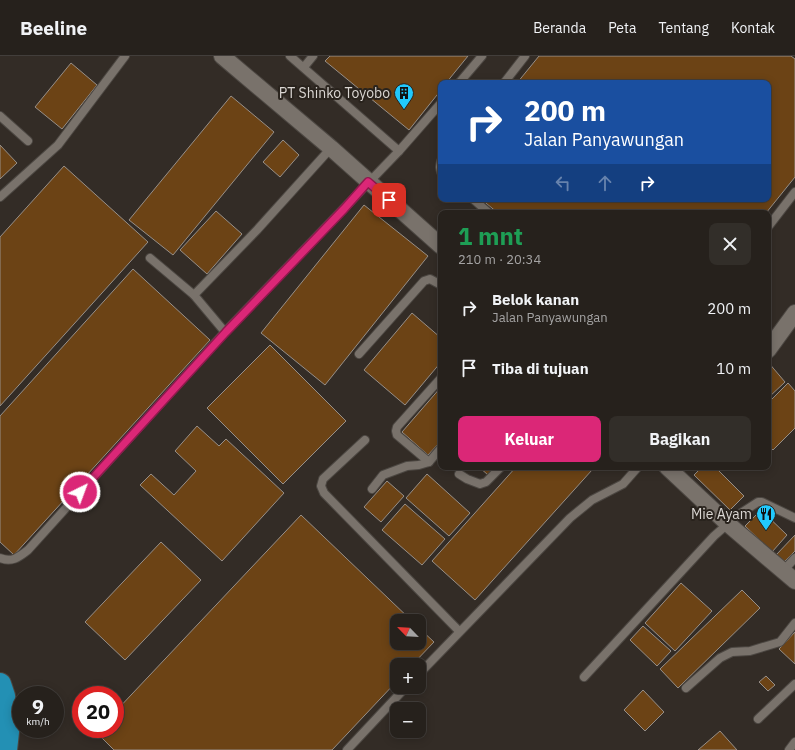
<!DOCTYPE html>
<html lang="id">
<meta charset="utf-8">
<style>
body{margin:0;font-family:"IBM Plex Sans",sans-serif;background:#322e29;color:#f1f3f6;height:100vh;display:flex;flex-direction:column;font-size:15px;white-space:nowrap}
*{box-sizing:border-box;margin:0}
p{font-size:13px;color:#a4a3a3}
.icon{flex:none;width:22px;height:22px;fill:none;stroke:currentColor;stroke-width:2;stroke-linecap:round;stroke-linejoin:round}
.map{position:relative;flex:1;overflow:hidden}
.sheet{position:absolute;left:438px;top:154px;width:333px;height:260px;display:flex;flex-direction:column;background:#26211c;border-radius:8px;box-shadow:0 2px 10px #0003,0 0 0 1px #423e3b}
.sheet>*{flex:none}
.guide{position:absolute;left:438px;top:24px;width:333px;height:122px;border-radius:8px;box-shadow:0 2px 10px #0003,0 0 0 1px #423e3b;background:#1a4fa0;color:#fff;overflow:hidden}
.needle{width:26px;rotate:295deg}
.fabs{position:absolute;left:390px;top:558px;display:grid;gap:8px}
.fabs a{display:grid;place-items:center;width:36px;height:36px;border-radius:8px;background:#26211c;box-shadow:0 2px 10px #0003,0 0 0 1px #423e3b;font-size:20px}
.speed{position:absolute;left:12px;top:630px;display:flex;gap:8px;font-size:20px;font-weight:700;text-align:center}
.speed>*{display:grid;place-content:center;width:52px;height:52px;border-radius:50%;background:#26211c;box-shadow:0 2px 10px #0003,0 0 0 1px #423e3b;line-height:1}
.speed small{font-size:10px;font-weight:400}
.speed .limit{border:6px solid #d22;background:#fff;color:#111}
.pin{position:absolute;display:grid;place-items:center;width:34px;height:34px;color:#fff;margin:-17px;border-radius:8px;box-shadow:0 2px 6px #0006}
.me{position:absolute;width:44px;margin:-22px;rotate:42deg;stroke-linejoin:round;filter:drop-shadow(0 0 3px #0008)}
.turn{display:flex;align-items:center;gap:14px;height:84px;padding:0 20px;font-size:18px}
.turn .icon{width:52px;height:52px;stroke-width:2.5}
.turn b{display:block;font-size:28px;line-height:34px}
.lanes{display:flex;align-items:center;height:38px;padding:0 20px;background:#0003;justify-content:center;gap:20px;direction:ltr}
.lanes .off{opacity:.35}
.round{display:grid;place-items:center;flex:none;width:42px;height:42px;border-radius:8px;background:#322e29}
.headline{display:flex;align-items:center;justify-content:space-between;height:68px;padding:0 20px}
h1{font-size:24px;font-weight:700;line-height:30px;color:#1e9e55}
.action{display:flex;gap:8px;margin-top:auto;padding:8px 20px}
.action a{flex:1;height:46px;border-radius:8px;background:#db2777;color:#fff;font-size:16px;font-weight:700;line-height:46px;text-align:center}
.action a+a{background:#322e29;color:#f1f3f6}
ul{padding:0;list-style:none}
li{display:flex;align-items:center;gap:12px;height:60px;padding:0 20px}
li div{flex:1}
li b{display:block;font-size:15px}
li em{font-style:normal}
header{display:flex;align-items:center;gap:24px;box-sizing:border-box;height:56px;padding:0 20px;background:#26211c;border-bottom:1px solid #423e3b}
header strong{font-size:19px}
nav{display:flex;gap:22px;margin-inline-start:auto;font-size:14px}
.map>svg:first-child{display:block}
</style>
<header>
<strong>Beeline</strong>
<nav><a>Beranda</a><a>Peta</a><a>Tentang</a><a>Kontak</a></nav>
</header>
<div class="map">
<svg width="795" height="694" viewBox="0 0 795 694">
<rect width="100%" height="100%" fill="#332c26"/>
<g fill="#6c4315" stroke="#978f88">
<path d="M330,0H468L446,27H441V34L409,74L325,5Z"/>
<path d="M539,0H791L795,3V121L766,157H498L481,143H768V27H517Z"/>
<path d="M71,7L97,29L62,73L35,51Z"/>
<path d="M231,40L274,76L173,199L129,164Z"/>
<path d="M283,84L299,99L280,121L263,106Z"/>
<path d="M0,89L17,107L0,123Z"/>
<path d="M64,110L148,186L0,350V181Z"/>
<path d="M364,149L428,200L325,329L261,277Z"/>
<path d="M216,155L242,178L207,218L180,194Z"/>
<path d="M133,213L210,284L14,499L0,486V360Z"/>
<path d="M412,257L441,282V306L405,349L364,314Z"/>
<path d="M270,289L346,365L283,428L207,352Z"/>
<path d="M768,306L785,326L768,342Z"/>
<path d="M788,327L795,335V372L773,394L768,389V347Z"/>
<path d="M441,331V385L428,399L402,376Z"/>
<path d="M197,370L219,390L226,383L284,437L222,505L140,429L151,418L174,439L196,415L175,395Z"/>
<path d="M479,411H496L488,419Z"/>
<path d="M516,411H589L592,414L475,544L432,505Z"/>
<path d="M702,411H715L744,440L730,454L694,419Z"/>
<path d="M427,418L470,457L449,480L406,442Z"/>
<path d="M387,425L404,440L381,466L364,451Z"/>
<path d="M405,448L445,483L422,509L382,474Z"/>
<path d="M761,454L787,479L772,496L745,470Z"/>
<path d="M301,459L412,565H397V587H419V572L434,586L412,609H397V625L332,694H114L96,676L99,673H115V656Z"/>
<path d="M795,479V495L784,506L776,499Z"/>
<path d="M161,486L201,524L125,604L85,566Z"/>
<path d="M681,527L712,555L675,595L645,567Z"/>
<path d="M742,534L760,552L678,632L660,613Z"/>
<path d="M643,570L671,595L657,610L630,584Z"/>
<path d="M795,576V608L779,593Z"/>
<path d="M766,620L775,629L768,635L759,626Z"/>
<path d="M643,634L664,656L645,675L624,654Z"/>
<path d="M720,675L737,694H698Z"/>
</g>
<g fill="none" stroke-linecap="round" stroke-linejoin="round">
<defs>
<g id="service">
<path d="M290,0L399,95L441,47"/>
<path d="M304,11L313,0"/>
<path d="M459,27L482,0"/>
<path d="M504,27L525,0"/>
<path d="M0,60L28,85"/>
<path d="M441,105L440,111L441,116"/>
<path d="M0,141L58,89L125,0"/>
<path d="M473,143L489,157"/>
<path d="M768,171L795,136"/>
<path d="M150,202L194,239L225,276"/>
<path d="M194,239L257,174L331,92"/>
<path d="M359,298L424,225L430,223L441,229"/>
<path d="M365,384L323,423L321,430L324,437L459,575"/>
<path d="M429,406L397,379L396,375L397,371L441,322"/>
<path d="M459,418L467,423L480,428L486,426L501,411"/>
<path d="M372,433L383,419L407,410L419,409L429,406L441,392"/>
<path d="M0,502C12,507 19,501 28,494L225,276L399,95"/>
<path d="M783,515L795,502"/>
<path d="M419,618L570,462L592,444L623,428L638,411"/>
<path d="M584,621L714,480L738,459L758,446H762L795,462"/>
<path d="M686,632L720,602L732,596L750,595L780,586L795,567"/>
<path d="M758,663L795,628"/>
<path d="M347,694L406,631"/>
<path d="M789,694L795,686"/>
</g>
<g id="minor">
<path d="M222,0L331,92L441,190"/>
<path d="M768,294L795,257"/>
<path d="M667,411L728,468L795,525"/>
</g>
<path id="motorway" d="M0,628L4,640L9,667L6,694"/>
</defs>
<use href="#service" stroke="#4c4742" stroke-width="10"/>
<use href="#minor" stroke="#4c4742" stroke-width="18"/>
<use href="#motorway" stroke="#4c4742" stroke-width="24"/>
<use href="#service" stroke="#79726b" stroke-width="8"/>
<use href="#minor" stroke="#79726b" stroke-width="16"/>
<use href="#motorway" stroke="#2390b4" stroke-width="22"/>
</g>
<g fill="none" stroke-linecap="round" stroke-linejoin="round">
<defs>
<path id="route" d="M80,436L226,276L344,153L368,126L389,144"/>
</defs>
<use href="#route" stroke="#8e194d" stroke-width="10"/>
<use href="#route" stroke="#db2777" stroke-width="7"/>
</g>
<defs>
<symbol id="building-pin" viewBox="-11 -11 22 30"><path d="M0 17L-7.5 6A9.5 9.5 0 1 1 7.5 6Z" fill="#21c9fd" stroke="#29231d"/><path d="M-4-6H4V6H1V3H-1V6H-4ZM-2.5-4.3h1.7v1.8h-1.7ZM.8-4.3h1.7v1.8H.8ZM-2.5-1h1.7V.8h-1.7ZM.8-1h1.7V.8H.8Z" fill="#111"/></symbol>
<symbol id="restaurant-pin" viewBox="-11 -11 22 30"><path d="M0 17L-7.5 6A9.5 9.5 0 1 1 7.5 6Z" fill="#21c9fd" stroke="#29231d"/><path d="M-5-6h1v4h1v-4h1v4h1v-4h1v5L-1.5 .5V6h-2V.5L-5-1ZM5-6V6H3V1.5H1.5Q1.5-4 5-6Z" fill="#111"/></symbol>
</defs>
<g fill-rule="evenodd">
<use href="#building-pin" x="393" y="26" width="22" height="30"/>
<use href="#restaurant-pin" x="755" y="447" width="22" height="30"/>
</g>
<g text-anchor="middle" dominant-baseline="central" stroke-width="4" stroke-linejoin="round" paint-order="stroke">
<g font-size="14" fill="#dbd7d3" stroke="#29231d" text-anchor="end">
<text x="390" y="37">PT Shinko Toyobo</text>
<text x="752" y="458">Mie Ayam</text>
</g>
</g>
</svg>
<div class="fabs">
<a><svg class="needle" viewBox="-14 -14 28 28"><path d="M0-13l5 13h-10z" fill="#e53935"/><path d="M0 13l5-13h-10z" fill="#a4a3a3"/></svg></a>
<a>+</a>
<a>−</a>
</div>
<div class="speed"><div>9<small>km/h</small></div><div class="limit">20</div></div>
<div class="pin" style="left:389px;top:144px;background:#d93025"><svg class="icon" aria-label="arrive" viewBox="0 0 24 24"><path d="M6 21V4h12l-3 4 3 4H6"/></svg></div>
<svg class="me" style="left:80px;top:436px" viewBox="-20 -20 40 40"><circle r="17" fill="#db2777" stroke="#fff" stroke-width="3"/><path d="M0-11L8 9 0 5-8 9z" fill="#fff"/></svg>
<div class="guide">
<div class="turn"><svg class="icon" aria-label="right" viewBox="0 0 24 24"><path d="M7 20v-9h11M14 6l5 5-5 5"/></svg><div><b>200 m</b>Jalan Panyawungan</div></div>
<div class="lanes"><svg class="icon off" aria-label="left" viewBox="0 0 24 24"><path d="M17 20v-9H6M10 6l-5 5 5 5"/></svg><svg class="icon off" aria-label="ahead" viewBox="0 0 24 24"><path d="M12 20V5M6 11l6-6 6 6"/></svg><svg class="icon" aria-label="right" viewBox="0 0 24 24"><path d="M7 20v-9h11M14 6l5 5-5 5"/></svg></div>
</div>
<section class="sheet">
<div class="headline"><div><h1>1 mnt</h1><p>210 m · 20:34</p></div><a class="round"><svg class="icon" aria-label="close" viewBox="0 0 24 24"><path d="M6 6l12 12M18 6L6 18"/></svg></a></div>
<ul>
<li><svg class="icon" aria-label="right" viewBox="0 0 24 24"><path d="M7 20v-9h11M14 6l5 5-5 5"/></svg><div><b>Belok kanan</b><p>Jalan Panyawungan</p></div><em>200 m</em></li>
<li><svg class="icon" aria-label="arrive" viewBox="0 0 24 24"><path d="M6 21V4h12l-3 4 3 4H6"/></svg><div><b>Tiba di tujuan</b></div><em>10 m</em></li>
</ul>
<div class="action"><a>Keluar</a><a>Bagikan</a></div>
</section>
</div>
